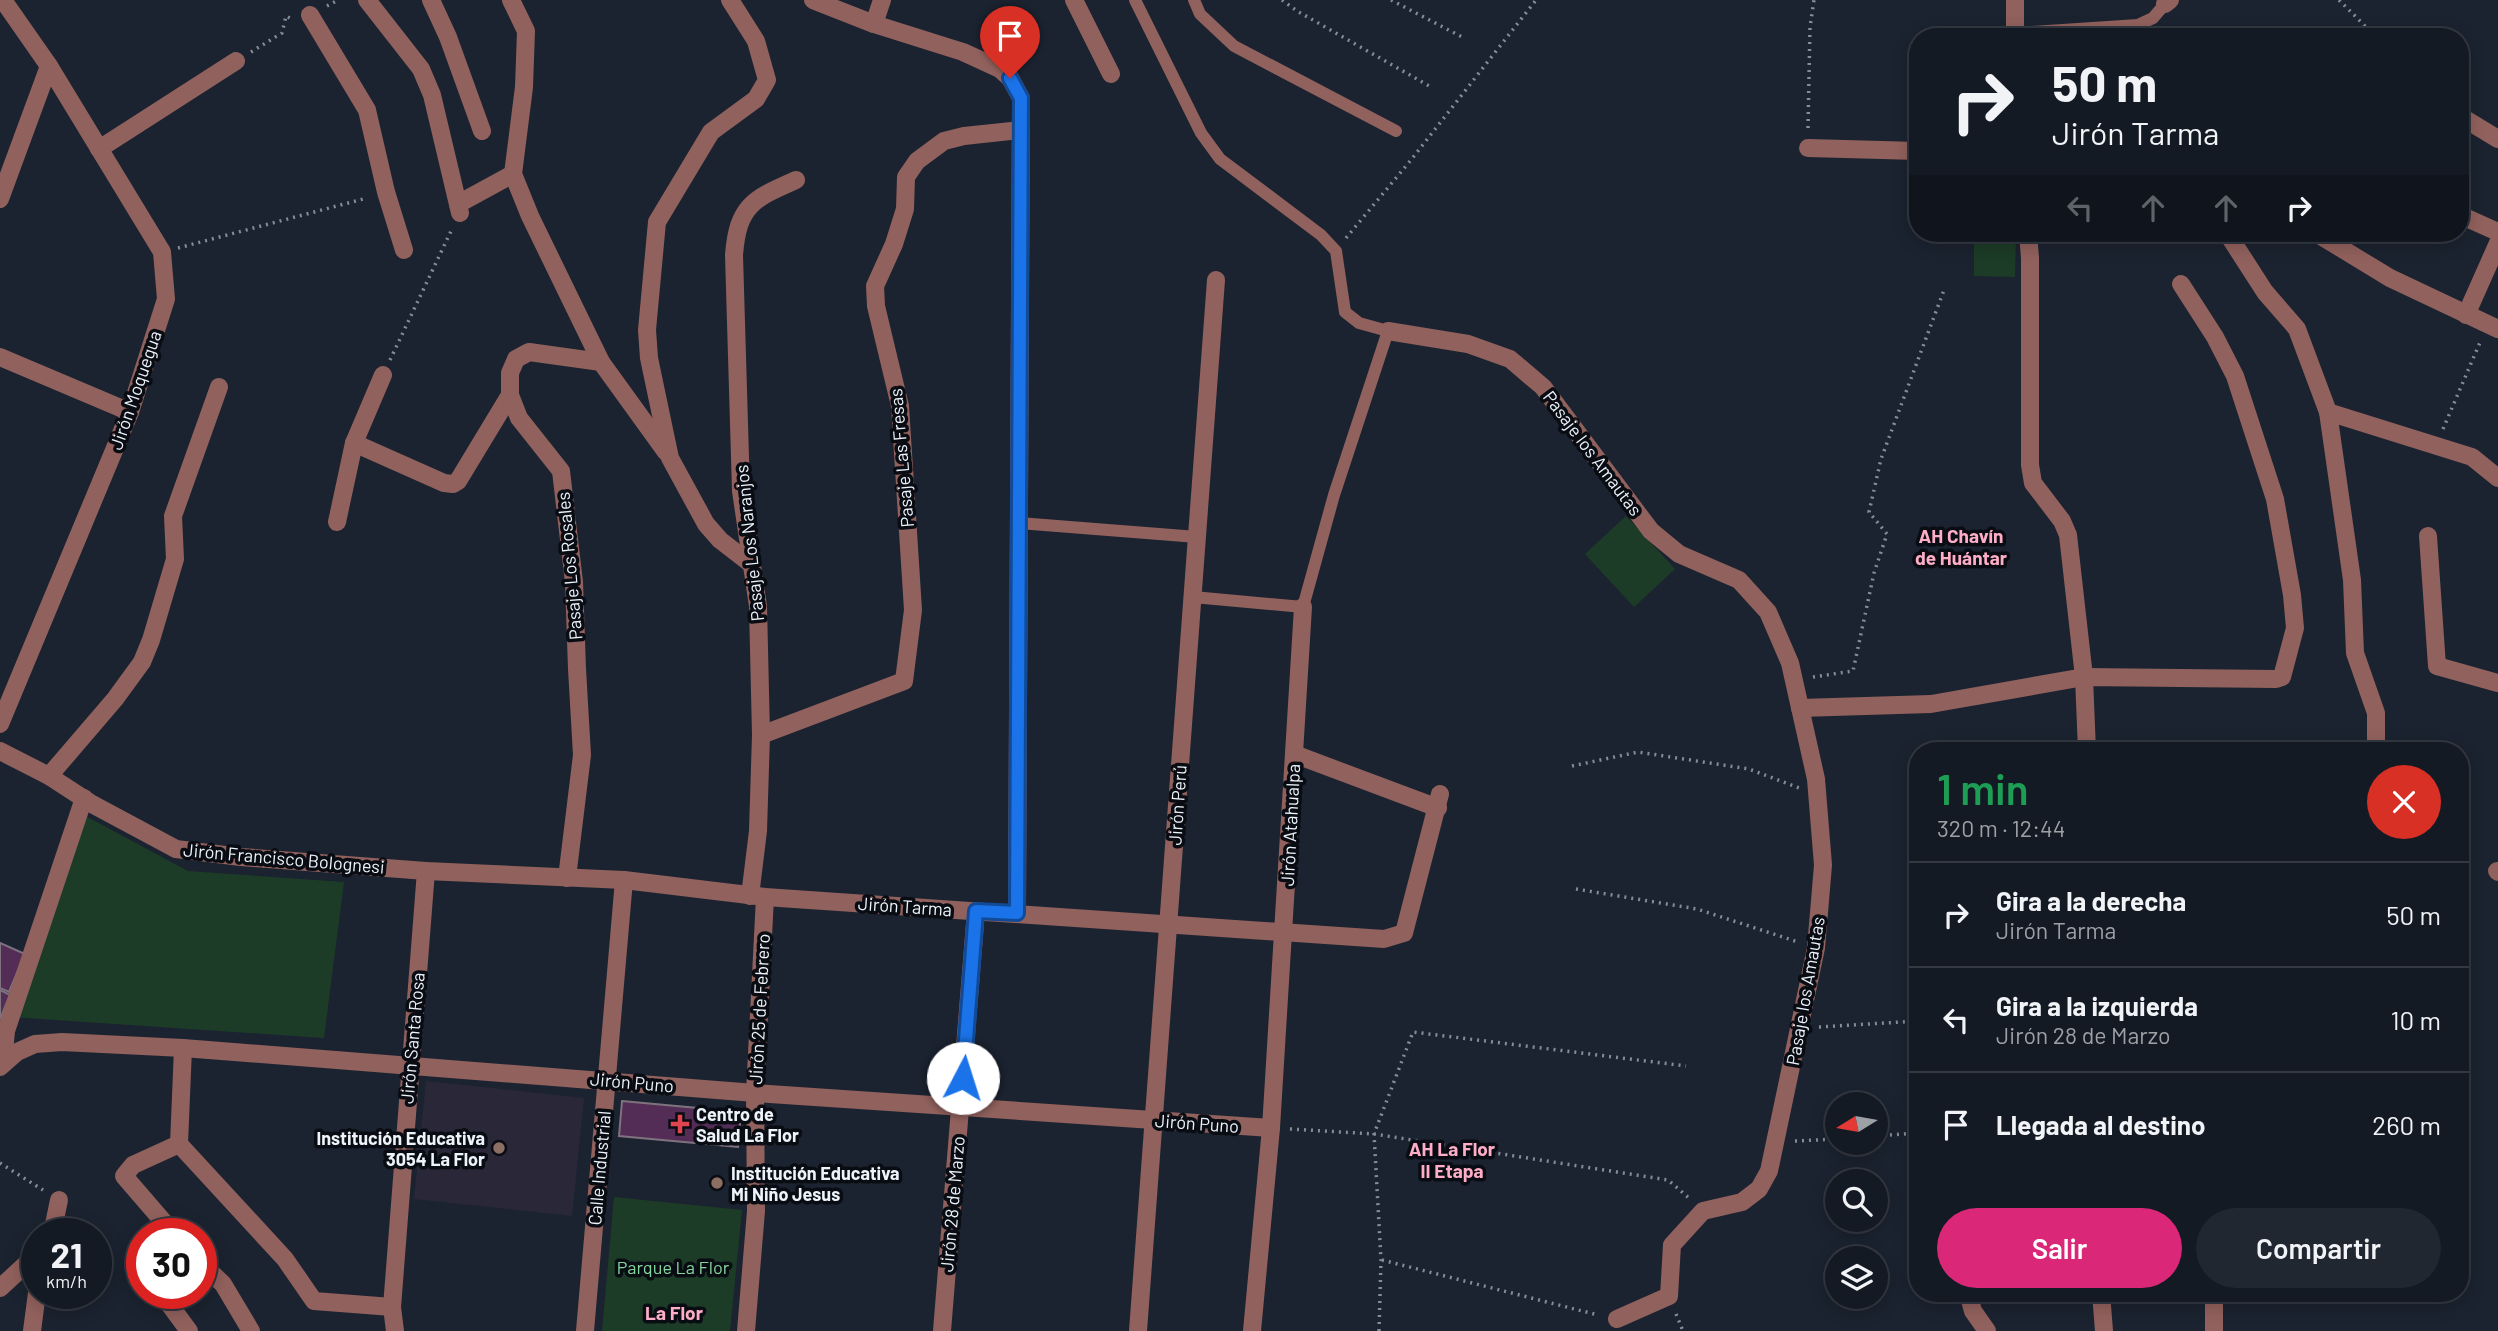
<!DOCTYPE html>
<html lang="es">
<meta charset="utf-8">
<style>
body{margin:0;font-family:Barlow,sans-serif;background:#212731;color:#f1f3f6;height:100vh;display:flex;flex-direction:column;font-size:26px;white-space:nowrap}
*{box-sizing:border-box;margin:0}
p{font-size:23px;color:#9da1a6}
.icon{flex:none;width:38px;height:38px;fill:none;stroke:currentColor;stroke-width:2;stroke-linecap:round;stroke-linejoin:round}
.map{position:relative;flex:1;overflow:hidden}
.drawer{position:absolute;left:1909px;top:742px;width:560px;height:560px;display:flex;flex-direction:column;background:#141a24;border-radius:28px;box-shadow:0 4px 18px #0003,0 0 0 2px #333841}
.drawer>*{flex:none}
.hud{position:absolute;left:1909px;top:28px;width:560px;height:214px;border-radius:28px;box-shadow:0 4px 18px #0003,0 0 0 2px #333841;background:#141a24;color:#f1f3f6;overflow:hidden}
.needle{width:46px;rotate:259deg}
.fabs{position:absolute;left:1825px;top:1092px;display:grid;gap:14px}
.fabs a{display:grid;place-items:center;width:63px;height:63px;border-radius:50%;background:#141a24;box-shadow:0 4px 18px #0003,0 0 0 2px #333841;font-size:35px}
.speed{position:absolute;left:21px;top:1218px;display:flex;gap:14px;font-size:35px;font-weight:700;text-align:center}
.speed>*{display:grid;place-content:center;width:91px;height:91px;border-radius:50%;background:#141a24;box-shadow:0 4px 18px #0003,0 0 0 2px #333841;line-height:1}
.speed small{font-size:18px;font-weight:400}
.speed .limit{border:10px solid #d22;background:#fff;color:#111}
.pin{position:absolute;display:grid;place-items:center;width:60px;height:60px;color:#fff;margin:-72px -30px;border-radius:50% 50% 50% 0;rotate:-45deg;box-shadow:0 0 7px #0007}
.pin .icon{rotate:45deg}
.me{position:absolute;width:77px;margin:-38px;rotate:5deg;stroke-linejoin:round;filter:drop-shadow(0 0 5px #0008)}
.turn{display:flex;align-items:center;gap:24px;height:147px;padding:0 28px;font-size:32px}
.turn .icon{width:91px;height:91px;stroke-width:2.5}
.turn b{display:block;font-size:49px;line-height:60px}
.lanes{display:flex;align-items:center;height:66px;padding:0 28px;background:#0003;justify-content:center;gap:35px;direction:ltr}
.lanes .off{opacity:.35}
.round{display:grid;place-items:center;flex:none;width:74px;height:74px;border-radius:37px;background:#212731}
.summary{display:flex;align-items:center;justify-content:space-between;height:119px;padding:0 28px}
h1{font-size:42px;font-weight:600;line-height:52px;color:#1e9e55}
.primary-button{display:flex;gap:14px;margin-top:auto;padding:14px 28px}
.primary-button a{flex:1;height:80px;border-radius:42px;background:#db2777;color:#fff;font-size:28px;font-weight:600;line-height:80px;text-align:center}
.primary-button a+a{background:#212731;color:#f1f3f6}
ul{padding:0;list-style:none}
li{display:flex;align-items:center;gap:21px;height:105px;padding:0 28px;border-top:2px solid #333841}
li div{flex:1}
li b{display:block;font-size:26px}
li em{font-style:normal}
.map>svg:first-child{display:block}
</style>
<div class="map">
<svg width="2498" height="1331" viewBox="0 0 2498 1331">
<rect width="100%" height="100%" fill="#1b2330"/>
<path fill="#2a2838" d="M426,1081L584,1098L572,1216L414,1199Z"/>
<g fill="#1c3c27">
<path d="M1974,233H2016L2015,277L1974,276Z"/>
<path d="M1626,516L1675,569L1634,607L1585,554Z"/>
<path d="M80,813L188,871L344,882L324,1038L11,1017Z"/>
<path d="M614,1197L742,1210L730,1331H602Z"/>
</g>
<g fill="#532d56" stroke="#7f727f" stroke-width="2">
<path d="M0,943L25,954L9,992L0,988Z"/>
<path d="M0,990L10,995L0,1019Z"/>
<path d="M622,1101L741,1112L738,1147L619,1136Z"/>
</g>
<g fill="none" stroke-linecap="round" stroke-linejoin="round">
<g stroke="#868d97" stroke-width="3.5" stroke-dasharray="2 5" stroke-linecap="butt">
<path d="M1282,0L1297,11L1431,87"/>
<path d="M1391,0L1464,38"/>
<path d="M2339,0L2376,37"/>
<path d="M327,6L338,0"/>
<path d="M251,52L282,33L286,16L293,20"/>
<path d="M1808,128L1810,27L1814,0"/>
<path d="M1346,238L1411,160L1536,0"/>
<path d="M178,248L367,198"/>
<path d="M390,360L451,231"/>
<path d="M2443,429L2481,340"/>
<path d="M1813,677L1853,671L1874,573L1887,534L1869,512L1881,459L1944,290"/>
<path d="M1572,766L1638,752L1749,769L1799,788"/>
<path d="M1576,889L1697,909L1798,942"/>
<path d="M1819,1027L1918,1021"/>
<path d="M1290,1129L1374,1134L1668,1180L1689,1198"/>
<path d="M1876,1136L1918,1133"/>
<path d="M1795,1141L1838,1139"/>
<path d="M0,1163L43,1190"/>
<path d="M1382,1260L1598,1315"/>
<path d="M1676,1314L1683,1331"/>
<path d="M1379,1331L1381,1260L1374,1134L1413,1032L1686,1066"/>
</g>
<g stroke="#91615d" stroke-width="12">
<path d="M1135,0L1201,133L1220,159L1321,235L1336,251L1345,312L1359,323L1388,331L1334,495L1303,607L1193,597"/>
<path d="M1194,0L1200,14L1234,46L1396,131"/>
<path d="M2015,33L2138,25L2153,18L2165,4"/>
<path d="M1019,523L1197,537"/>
</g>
<g stroke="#91615d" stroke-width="18">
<path d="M431,0L448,37L482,131"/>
<path d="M1074,0L1111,74"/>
<path d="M874,24L882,0"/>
<path d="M3,1063L6,1031L84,798"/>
<path d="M52,1234L59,1200"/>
<path d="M174,1234L124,1176L133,1165L179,1144"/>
<path d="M201,1263L223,1284L251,1331"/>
<path d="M137,1269L142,1273"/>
<path d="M0,1288L37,1254"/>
<path d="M161,1293L189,1331"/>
<path d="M32,1331L37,1293"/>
</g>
<g stroke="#91615d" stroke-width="18">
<path d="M367,0L421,69L432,95L460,213"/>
<path d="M511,0L526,31L524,87L513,174L530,216L601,362L666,452"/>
<path d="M730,0L756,41L767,80L756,99L711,132L657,222L647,330L649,358L670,458L706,524L720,540L751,564"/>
<path d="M813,0L874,24L963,52L1000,69L1010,78L1021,98L1017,913"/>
<path d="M2165,4L2170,0"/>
<path d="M310,15L367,110L386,192L404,250"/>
<path d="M2015,37V0"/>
<path d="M2460,116L2498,139"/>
<path d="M1808,148L1918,151"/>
<path d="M99,149L236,61"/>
<path d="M0,199L49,66"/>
<path d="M458,204L513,174"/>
<path d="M2460,215L2498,232"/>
<path d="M2028,233L2030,258V465L2033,483L2062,521L2068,535L2084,677L2087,751"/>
<path d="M2227,233L2265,292L2297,329L2328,412L2472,457L2498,478"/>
<path d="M2316,233L2390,278L2498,329"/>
<path d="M2466,315L2498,243"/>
<path d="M1388,331L1468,344L1510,359L1543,387L1651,531L1679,554L1739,580L1768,612L1790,663L1816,779L1823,865L1816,948L1769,1171L1759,1189L1742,1202L1703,1211L1672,1245L1669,1296L1617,1319"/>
<path d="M0,357L130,412"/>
<path d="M2328,412L2352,580L2355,653L2376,713V751"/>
<path d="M354,443L444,483L453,484L458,481L510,395"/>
<path d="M337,522L354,443L383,375"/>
<path d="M2428,536L2437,666L2498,683"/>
<path d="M1800,708L1931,704L2084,677L2276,679L2282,677L2295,628L2292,595L2275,499L2235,376L2215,337L2181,284"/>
<path d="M0,724L130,412L166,299L162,252L49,66L3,0"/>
<path d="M761,735L904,681L913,610L900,406L876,306L875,286L894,244L905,209L906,177L917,161L944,141L964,136L1021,130"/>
<path d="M0,751L49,776L92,804L176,849L241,857L426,871L624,880L765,897L1384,939L1404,933L1440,794"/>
<path d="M1294,754L1438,808"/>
<path d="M49,776L115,699L142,662L151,640L175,559L173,516L219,387"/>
<path d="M2497,871L2498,872"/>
<path d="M567,878L582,755L577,669L574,582L561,471L519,418L510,395V373L516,359L529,352L601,362"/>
<path d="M750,896L758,831L761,735L758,606L741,491L734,255C738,205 753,199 796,180"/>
<path d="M183,1048L179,1144L285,1259L314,1301L392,1307"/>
<path d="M0,1067L17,1052L35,1044L62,1042L183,1048L755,1093L1271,1128"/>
<path d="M1968,1293L1973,1311L1987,1331"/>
<path d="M2101,1293L2104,1331"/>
<path d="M2214,1293V1331"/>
<path d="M395,1331L392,1307L426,871"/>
<path d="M585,1331L624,880"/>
<path d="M746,1331L756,1211L755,1093L765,897"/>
<path d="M942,1331L976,911"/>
<path d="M1138,1331L1216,280"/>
<path d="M1252,1331L1271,1128L1303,607"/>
</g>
</g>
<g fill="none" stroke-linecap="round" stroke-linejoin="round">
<defs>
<path id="route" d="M963,1078L976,911L1017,913L1021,98L1010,78"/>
</defs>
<use href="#route" stroke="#114b97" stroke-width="18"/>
<use href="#route" stroke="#1a73e8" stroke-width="12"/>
</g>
<path fill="#e0444e" stroke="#090c12" stroke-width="2.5" d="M676.5 1113.5h7v7h7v7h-7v7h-7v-7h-7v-7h7z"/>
<g fill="#8d6e63" stroke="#090c12" stroke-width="2.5">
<circle cx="499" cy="1148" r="7"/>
<circle cx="717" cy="1183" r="7"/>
</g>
<g text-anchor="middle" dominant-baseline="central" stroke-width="7" stroke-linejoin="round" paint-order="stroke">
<g font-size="18" fill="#edf3fb" stroke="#090c12">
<text transform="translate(135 390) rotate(-71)">Jirón Moquegua</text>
<text transform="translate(1593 453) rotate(53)">Pasaje los Amautas</text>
<text transform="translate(901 458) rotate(-95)">Pasaje Las Fresas</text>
<text transform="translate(749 543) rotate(-96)">Pasaje Los Naranjos</text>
<text transform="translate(569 566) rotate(-95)">Pasaje Los Rosales</text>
<text transform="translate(1177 805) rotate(-86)">Jirón Perú</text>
<text transform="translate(1290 825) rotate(-87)">Jirón Atahualpa</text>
<text transform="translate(284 858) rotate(5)">Jirón Francisco Bolognesi</text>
<text transform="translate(905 906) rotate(4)">Jirón Tarma</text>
<text transform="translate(1805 991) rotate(-80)">Pasaje los Amautas</text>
<text transform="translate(759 1009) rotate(-87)">Jirón 25 de Febrero</text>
<text transform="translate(412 1038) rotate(-85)">Jirón Santa Rosa</text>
<text transform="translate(632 1082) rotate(5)">Jirón Puno</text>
<text transform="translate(1197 1123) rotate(4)">Jirón Puno</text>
<text transform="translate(599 1168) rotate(-85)">Calle Industrial</text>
<text transform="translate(952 1204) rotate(-85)">Jirón 28 de Marzo</text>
</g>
<g font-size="18" font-weight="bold" fill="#edf3fb" stroke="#090c12" text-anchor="start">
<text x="696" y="1114">Centro de<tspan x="696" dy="21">Salud La Flor</tspan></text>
<text x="485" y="1138" text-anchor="end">Institución Educativa<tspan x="485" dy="21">3054 La Flor</tspan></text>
<text x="731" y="1173">Institución Educativa<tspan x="731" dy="21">Mi Niño Jesus</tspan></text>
</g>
<g font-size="18" fill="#85d69e" stroke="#090c12">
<text x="673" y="1267">Parque La Flor</text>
</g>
<g font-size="19" font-weight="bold" fill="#feadc7" stroke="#090c12">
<text x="1961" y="535">AH Chavín<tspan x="1961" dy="22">de Huántar</tspan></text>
<text x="1452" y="1148">AH La Flor<tspan x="1452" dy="22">II Etapa</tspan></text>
<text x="674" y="1312">La Flor</text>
</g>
</g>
</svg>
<div class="fabs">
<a><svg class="needle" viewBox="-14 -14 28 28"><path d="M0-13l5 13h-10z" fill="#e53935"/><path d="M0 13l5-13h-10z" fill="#9da1a6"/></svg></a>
<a><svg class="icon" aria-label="search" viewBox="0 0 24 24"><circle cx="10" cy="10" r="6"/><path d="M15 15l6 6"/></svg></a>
<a><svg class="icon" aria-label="layers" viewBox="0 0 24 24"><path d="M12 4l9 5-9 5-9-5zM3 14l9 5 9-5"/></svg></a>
</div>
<div class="speed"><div>21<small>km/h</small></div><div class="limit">30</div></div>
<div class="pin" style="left:1010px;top:78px;background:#d93025"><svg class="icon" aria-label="arrive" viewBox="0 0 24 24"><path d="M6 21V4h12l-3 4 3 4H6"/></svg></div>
<svg class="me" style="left:963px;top:1078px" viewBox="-20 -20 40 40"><circle r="19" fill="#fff"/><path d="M0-13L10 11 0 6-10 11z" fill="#1a73e8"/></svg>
<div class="hud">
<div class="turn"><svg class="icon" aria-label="right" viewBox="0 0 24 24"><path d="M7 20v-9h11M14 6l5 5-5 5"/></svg><div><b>50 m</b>Jirón Tarma</div></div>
<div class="lanes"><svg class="icon off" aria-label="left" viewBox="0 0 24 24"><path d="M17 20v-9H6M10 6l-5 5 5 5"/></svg><svg class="icon off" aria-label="ahead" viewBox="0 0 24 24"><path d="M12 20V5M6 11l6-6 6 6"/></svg><svg class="icon off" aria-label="ahead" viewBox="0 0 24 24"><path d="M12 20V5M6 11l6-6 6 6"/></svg><svg class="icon" aria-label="right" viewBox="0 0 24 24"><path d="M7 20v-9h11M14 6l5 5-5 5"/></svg></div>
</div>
<section class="drawer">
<div class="summary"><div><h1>1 min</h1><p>320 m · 12:44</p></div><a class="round" style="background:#d93025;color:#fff"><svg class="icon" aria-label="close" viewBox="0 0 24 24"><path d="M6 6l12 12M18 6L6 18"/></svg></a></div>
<ul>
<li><svg class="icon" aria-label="right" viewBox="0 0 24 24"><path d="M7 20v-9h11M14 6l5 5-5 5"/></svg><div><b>Gira a la derecha</b><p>Jirón Tarma</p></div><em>50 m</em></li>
<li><svg class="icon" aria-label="left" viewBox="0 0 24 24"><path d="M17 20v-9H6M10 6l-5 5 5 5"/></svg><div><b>Gira a la izquierda</b><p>Jirón 28 de Marzo</p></div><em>10 m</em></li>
<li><svg class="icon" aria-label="arrive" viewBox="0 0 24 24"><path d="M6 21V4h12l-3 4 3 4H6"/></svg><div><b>Llegada al destino</b></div><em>260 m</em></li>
</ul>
<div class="primary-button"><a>Salir</a><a>Compartir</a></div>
</section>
</div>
